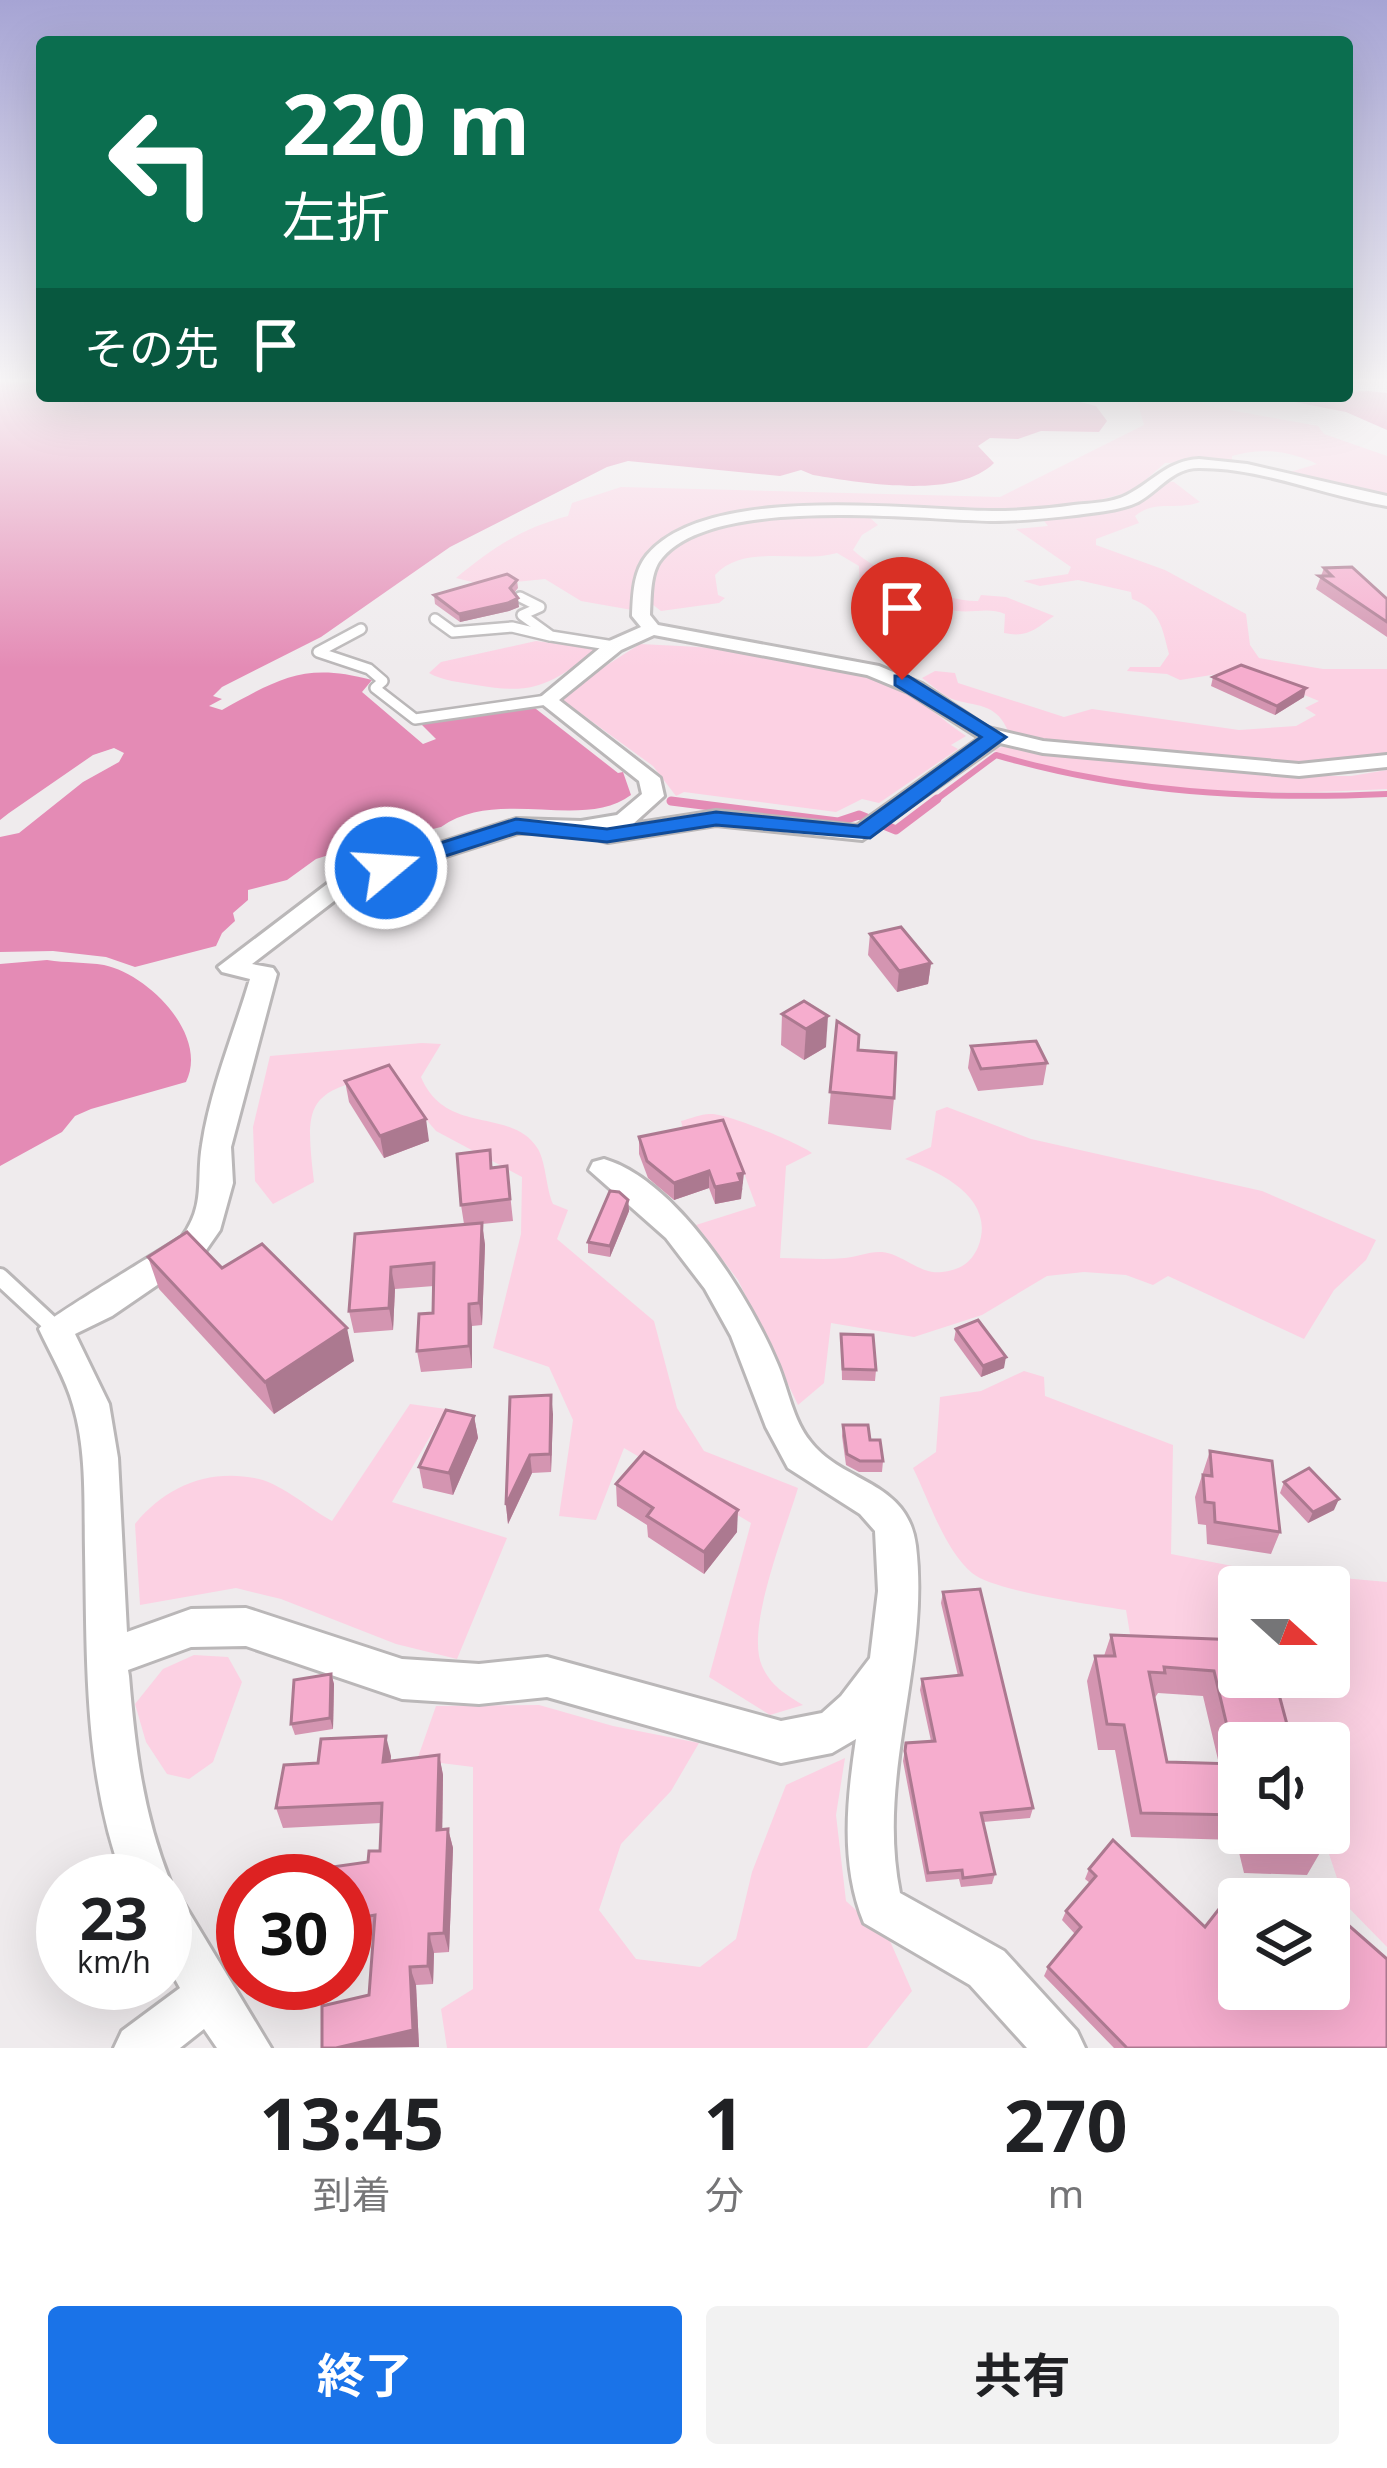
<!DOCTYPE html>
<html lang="ja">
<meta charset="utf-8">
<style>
body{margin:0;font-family:"Noto Sans","Noto Sans JP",sans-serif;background:#f2f2f2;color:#202124;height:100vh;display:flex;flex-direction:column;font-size:45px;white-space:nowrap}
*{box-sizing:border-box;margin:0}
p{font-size:39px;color:#757577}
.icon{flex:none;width:66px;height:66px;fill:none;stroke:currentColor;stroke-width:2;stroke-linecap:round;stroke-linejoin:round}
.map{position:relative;height:2048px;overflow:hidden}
.panel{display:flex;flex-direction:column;background:#fff;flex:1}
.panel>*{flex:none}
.hud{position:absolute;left:36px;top:36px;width:1317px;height:366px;border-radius:12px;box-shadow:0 12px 48px #0002;background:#0b6e4f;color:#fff;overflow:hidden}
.needle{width:78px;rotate:111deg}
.buttons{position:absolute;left:1218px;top:1566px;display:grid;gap:24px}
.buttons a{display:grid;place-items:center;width:132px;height:132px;border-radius:12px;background:#fff;box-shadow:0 12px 48px #0002;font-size:60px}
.speed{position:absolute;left:36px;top:1854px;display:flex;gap:24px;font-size:60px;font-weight:700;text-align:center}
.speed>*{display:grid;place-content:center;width:156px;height:156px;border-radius:50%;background:#fff;box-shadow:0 12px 48px #0002;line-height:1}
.speed small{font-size:30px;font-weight:400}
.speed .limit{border:18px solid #d22;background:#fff;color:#111}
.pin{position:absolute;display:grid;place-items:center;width:102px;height:102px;color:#fff;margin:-123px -51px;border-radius:50% 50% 50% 0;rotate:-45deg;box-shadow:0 0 12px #0007}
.pin .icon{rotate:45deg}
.me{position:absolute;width:132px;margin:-66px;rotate:72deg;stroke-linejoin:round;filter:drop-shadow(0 0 9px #0008)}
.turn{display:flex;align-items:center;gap:42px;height:252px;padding:0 48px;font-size:54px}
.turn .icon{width:156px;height:156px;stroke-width:2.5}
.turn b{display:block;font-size:84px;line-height:102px}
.then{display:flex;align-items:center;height:114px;padding:0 48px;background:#0003;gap:24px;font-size:45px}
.eta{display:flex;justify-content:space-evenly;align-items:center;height:204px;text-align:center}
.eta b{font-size:72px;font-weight:700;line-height:84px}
.button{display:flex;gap:24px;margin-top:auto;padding:24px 48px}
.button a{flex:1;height:138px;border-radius:12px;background:#1a73e8;color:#fff;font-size:48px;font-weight:700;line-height:138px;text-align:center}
.button a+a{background:#f2f2f2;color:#202124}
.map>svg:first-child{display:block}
</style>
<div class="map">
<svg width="1387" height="2048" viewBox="0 0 1387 2048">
<rect width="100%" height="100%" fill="#efebed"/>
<g fill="#fcd1e3">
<path d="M1084,396H1190L1208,406L1318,426L1324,434L1387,456V498L1280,475L1317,464C1290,451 1261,447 1232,456V461L1165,463L1133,491L1085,504L997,513L796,508L695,527L664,540L641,561L632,610L581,601L545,579L484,585L456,578C492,548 522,528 568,516L572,503L621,487L1000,497L1144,425L1136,397Z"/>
<path d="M1166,481L1174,482L1200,502C1176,511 1155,499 1135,516L1139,523L1096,539V545L1165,570L1246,614L1250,645L1259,658L1323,669H1387V755L1316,766L1051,742L1009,733C997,704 981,707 955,700C944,697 932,685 922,678L935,671L955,673L958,683L1064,717L1092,709L1239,730L1296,726L1316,715L1305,708L1319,701L1243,670L1180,680L1167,674L1127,671L1130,667H1160L1169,654C1162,627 1160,609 1132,599L1131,592L1078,580L1040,586L1023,581L1068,574L1071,567L1016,529L1048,526L1041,517C1081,511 1139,514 1166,481Z"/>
<path d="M848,515L869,517L878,525L862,535L853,550C879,574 944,602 978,601L981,595L1006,597L1054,616C1035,629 1028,638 1004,633L1005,614C989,607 974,613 957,611C925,608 893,596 860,592L859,566L837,553C799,564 744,543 715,575L718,595L725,598L719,603L661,611L648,601C652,586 654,568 665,557C701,520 800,514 848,515Z"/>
<path d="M536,641L599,649C551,683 537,696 476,685C460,682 443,681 429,673L441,662Z"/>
<path d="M640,644C722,648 822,652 897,688C921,699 943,721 966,736L951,745L958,749L879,803L862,799L836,812L684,792L676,796L653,766L561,699L568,690Z"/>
<path d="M1002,747L1293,776H1351L1387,770V789C1251,797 1121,792 991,750Z"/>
<path d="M422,1043L441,1044L421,1077C446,1137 512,1106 538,1149C546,1163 546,1188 553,1204L568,1210L557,1239L654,1321L677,1408L704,1451L798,1488C786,1529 745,1628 762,1666C771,1686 785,1694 803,1705L770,1715L709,1677L751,1523L624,1448L596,1520L559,1516L573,1420L549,1367L493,1348L521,1234L522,1177L436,1131L388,1075C305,1090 305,1104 314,1182L273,1204L255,1181L253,1127L270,1056Z"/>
<path d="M947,1107L1031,1139L1262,1191L1376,1240L1366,1260L1334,1290L1304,1339L1168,1276L1153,1285L1126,1275L1084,1272L1047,1276L982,1315L914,1337L831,1323L824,1383L798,1405L738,1280L696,1225L756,1206L729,1132L685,1137L681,1121C689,1119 701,1114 710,1114C727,1113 798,1143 812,1153L786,1166L780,1258C801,1258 824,1260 845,1258C856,1257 870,1251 882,1252C903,1254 920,1275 942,1272C960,1270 971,1263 978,1247C997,1199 941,1172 905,1159L931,1147L936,1111Z"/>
<path d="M1024,1371L1044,1377L1045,1396L1173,1445L1171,1554L1253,1570L1387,1582V1947L1346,1905L1322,1833H1329V1743H1292L1270,1677H1329V1587H1239V1664L1131,1640L1126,1610C1095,1605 993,1591 972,1573C944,1549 929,1500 913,1468L936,1452L940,1397L981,1391Z"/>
<path d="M410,1404L446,1409L392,1502L507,1538L457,1659L396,1644L281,1599L236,1588L140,1605L135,1524C166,1486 209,1468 259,1479C283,1485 310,1509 332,1521Z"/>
<path d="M194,1655L228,1657L242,1682L213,1762L189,1779L167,1774L146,1742L135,1704L163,1669Z"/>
<path d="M539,1705L613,1726L699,1743L671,1791L621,1844L599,1910L636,1959L700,1967L736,1939L752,1872L786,1785L845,1758L836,1815L846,1901L890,1941L912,1991L867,2048H447L441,2009L473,1989V1767L417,1760L436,1706Z"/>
</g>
<g fill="#e48bb5">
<path d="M0,381H42V396H1057L1096,406L1107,421L1099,432L1041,431L1018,439L990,438L978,446L994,463C957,500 861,483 813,475L801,470L780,476L628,461L607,467L450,547L321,637L222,687L213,696L222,699L209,706L222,710C280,678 305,662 372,680L362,692L423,744L436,739L420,723L531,705L618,773L623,772L631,795C583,831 498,787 441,827L335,853L316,859L287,880L248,890V900L233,913L235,921L222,933L216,946L135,967L106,957L53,951L0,952Z"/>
<path d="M1368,391L1387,393V430L1346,412L1264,396H1347V392Z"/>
<path d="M47,960C66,963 86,962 104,965C148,974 209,1035 186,1082L91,1109L75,1116L62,1132L0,1166V964Z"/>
</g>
<path fill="#efebed" d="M114,748L124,753L119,762L83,782L19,833L0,837V820L9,813L93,755Z"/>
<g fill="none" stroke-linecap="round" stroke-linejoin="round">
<g stroke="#e48bb5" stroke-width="6">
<path d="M671,801L681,802"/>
<path d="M933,802L996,755C1125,793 1253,800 1387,794"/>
</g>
<path stroke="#e48bb5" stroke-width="9" d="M671,801L838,822L859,815L896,830L937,799"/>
<defs>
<g id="lane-far1">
<path d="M520,597L540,607L522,615L551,636L614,646"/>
<path d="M435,619L453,632L512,627L550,636"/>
<path d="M361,629L318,652L369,669L383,681L375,688L415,719L547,700"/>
</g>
<path id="lane" d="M0,1277L56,1329"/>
<path id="street" d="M1199,459L1247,464L1387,496V506C1325,496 1263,468 1200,468C1173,467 1160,490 1138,502C1119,511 1096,512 1076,515C1049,518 1021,521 994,521C918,520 707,493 659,562C650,576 651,599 650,615L658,625L879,666L922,684L988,728L1043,741L1299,764L1387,755V767L1299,776L1043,753L1000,743L862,840L716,825L608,842L600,840L599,831L518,833L355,885L252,964L273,968L277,974L231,1147L233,1183L220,1230L204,1253L112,1316L75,1334L109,1404L118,1458L127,1632L191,1609L246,1608L402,1659L479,1664L547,1657L781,1721L822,1713L841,1696L870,1658L878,1591L875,1531L860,1514L788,1468L766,1427L731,1336L705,1289L666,1238L589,1170L593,1162L604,1159C678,1181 750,1298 778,1365C788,1389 793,1420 810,1441C843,1484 908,1480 916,1546C930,1663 876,1775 900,1893L1004,1951L1077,2031L1085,2048H1027L970,1985L864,1923C840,1865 847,1799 856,1739L832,1753L781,1763L547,1697L479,1704L402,1699L246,1646L191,1647L128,1670L129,1676C135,1748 143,1814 170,1881L165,1892L181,1899L271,2048H217L204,2029L180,2048H114L122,2031L180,1988L165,1961V1881H124C84,1776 87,1663 85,1552C84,1504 87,1451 73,1405C66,1379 50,1353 39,1329C44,1320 162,1250 182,1237C206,1204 196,1180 202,1145C210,1090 234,1033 250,979L222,972L218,967L339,875L516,819L581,821L617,815L642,794L639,781L537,700L607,642L641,627L632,616C633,595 633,572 647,555C707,483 906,510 992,511C1019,511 1047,509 1074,505C1092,503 1111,503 1127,495C1154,481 1167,461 1199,459ZM654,635L867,675L908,692L980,738L857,826L716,811L633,824L664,796L660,778L559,700L621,650Z"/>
</defs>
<use href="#lane-far1" stroke="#bab7b8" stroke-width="14"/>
<use href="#lane" stroke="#bab7b8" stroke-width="22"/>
<use href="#street" stroke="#bab7b8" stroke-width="6"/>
<use href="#lane-far1" stroke="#fff" stroke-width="9"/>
<use href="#lane" stroke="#fff" stroke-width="16"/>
<use href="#street" fill="#fff" fill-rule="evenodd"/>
</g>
<g fill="#d495b1" fill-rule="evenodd">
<path d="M1324,568L1387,599V637L1316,589Z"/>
<path d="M517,580L518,588L514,593L519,607L509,611L460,622L435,604L434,595Z"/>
<path d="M1213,677L1304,697L1275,715L1211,686Z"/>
<path d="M870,934L931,963L928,984L897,992L868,955Z"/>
<path d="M804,1001L826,1047L804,1060L781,1045L782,1014Z"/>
<path d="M837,1021L894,1098L891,1130L828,1124Z"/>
<path d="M971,1046L1047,1063L1043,1085L978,1091L968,1068Z"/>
<path d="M345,1081L429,1141L384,1158L349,1102Z"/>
<path d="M639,1137L743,1189L741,1190V1199L715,1204L709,1188L674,1200L648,1178L639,1154Z"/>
<path d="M507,1166L513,1221L482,1224L485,1245L482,1325L472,1326V1368L421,1372L417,1351L433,1313L434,1286L395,1289L393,1330L354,1333L349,1311L355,1234L464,1224L461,1205L492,1168Z"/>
<path d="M628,1200L629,1211L610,1257L588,1253V1242Z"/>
<path d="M148,1257L222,1268L354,1361L274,1414L159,1289Z"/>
<path d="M956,1329L1004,1368L981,1377L954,1340Z"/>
<path d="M841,1334L876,1370L875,1381L842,1380Z"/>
<path d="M510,1397L553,1414L551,1472L532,1473L508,1524L506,1505Z"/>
<path d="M474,1416L478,1438L453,1495L423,1488L419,1467Z"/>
<path d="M843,1425L870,1440L883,1461L882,1472H859L846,1465L842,1436Z"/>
<path d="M1210,1451L1280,1532L1271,1554L1207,1544L1206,1525L1198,1524L1195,1497Z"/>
<path d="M1284,1482L1334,1510L1308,1523L1280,1493Z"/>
<path d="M616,1484L737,1532L704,1574L648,1537L647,1525L617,1506Z"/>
<path d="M943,1592L1033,1808L1030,1818L983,1822L995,1874L992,1884L961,1887L959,1879L926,1882L903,1761L906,1743L931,1741L920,1690L922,1679L958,1676L941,1603Z"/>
<path d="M1111,1635L1239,1640V1833H1316L1321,1851L1307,1875L1244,1873L1236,1840L1131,1837L1115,1750H1098L1087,1681L1095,1656H1104ZM1158,1693L1203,1696L1219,1764L1167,1762L1154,1699Z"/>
<path d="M331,1674L334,1684L333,1729L295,1735L291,1724Z"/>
<path d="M439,1755L443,1775L442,1829H448L453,1848L449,1952L434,1953L433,1984L416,1985L419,2047L322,2048L369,1995L374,1935L345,1939V1881L380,1851L381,1823L283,1828L276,1808L391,1756V1761Z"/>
<path d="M1089,1869L1205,1927L1387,2048H1114L1044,1976L1048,1967L1075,1934L1062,1920L1066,1911L1090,1883L1085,1879Z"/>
</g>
<g fill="#ac7990">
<path d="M518,598L519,607L509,611L460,622L459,614Z"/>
<path d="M1306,688L1304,697L1275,715L1277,706Z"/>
<path d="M931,963L928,984L897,992L899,971Z"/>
<path d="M828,1016L826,1047L804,1060L806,1029Z"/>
<path d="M426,1119L429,1141L384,1158L380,1136Z"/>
<path d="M709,1171V1188L674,1200V1183Z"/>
<path d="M744,1173L741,1199L715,1204V1187L738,1174Z"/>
<path d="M628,1200L629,1211L610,1257V1246Z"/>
<path d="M482,1223L485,1245L482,1325L479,1303Z"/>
<path d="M391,1267L395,1289L393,1330L389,1308Z"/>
<path d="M469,1304L472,1326V1368L469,1346Z"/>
<path d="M347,1328L354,1361L274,1414L265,1382Z"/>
<path d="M1006,1357L1004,1368L981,1377L983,1366Z"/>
<path d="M551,1395L553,1414L551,1472L550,1454Z"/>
<path d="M474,1416L478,1438L453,1495L449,1473Z"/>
<path d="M530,1455L532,1473L508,1524L506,1505Z"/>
<path d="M1339,1499L1334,1510L1308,1523L1313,1512Z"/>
<path d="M738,1510L737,1532L704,1574V1552Z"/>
<path d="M331,1674L334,1684L333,1729L330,1718Z"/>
<path d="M386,1736L391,1756L388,1781L383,1762Z"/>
<path d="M439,1755L443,1775L442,1849L437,1830Z"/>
<path d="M448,1829L453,1848L449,1952L444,1933Z"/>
<path d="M429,1934L434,1953L433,1984L428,1966Z"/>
<path d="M410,1967L416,1985L419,2047L336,2048Z"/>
</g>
<g fill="#f6adce" stroke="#ac7990" stroke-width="3" fill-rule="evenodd">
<path d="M1352,567L1387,599V622L1319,576H1332L1324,568Z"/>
<path d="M507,574L517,580L510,588L518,598L508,603L459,614L434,595Z"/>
<path d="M1241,665L1306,688L1277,706L1213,677Z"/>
<path d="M901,927L931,963L899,971L870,934Z"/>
<path d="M804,1001L828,1016L806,1029L782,1014Z"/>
<path d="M837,1021L859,1035L858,1050L896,1053L894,1098L830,1092Z"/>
<path d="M1036,1041L1047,1063L981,1069L971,1046Z"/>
<path d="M389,1065L426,1119L380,1136L345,1081Z"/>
<path d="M723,1120L744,1173L738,1174L741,1182L715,1187L709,1171L674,1183L647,1161L639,1137Z"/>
<path d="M490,1150L491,1168L507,1166L510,1199L461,1205L457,1154Z"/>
<path d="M610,1191L619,1192L628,1200L610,1246L588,1242Z"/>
<path d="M482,1223L479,1303L469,1304V1346L417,1351L419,1314L433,1313L434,1263L391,1267L389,1308L349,1311L355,1234Z"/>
<path d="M187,1232L222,1268L262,1244L347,1328L265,1382L148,1257Z"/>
<path d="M978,1320L1006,1357L983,1366L956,1329Z"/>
<path d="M841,1334L873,1335L876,1370L843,1369Z"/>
<path d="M551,1395L550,1454L530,1455L506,1505L510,1397Z"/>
<path d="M446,1410L474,1416L449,1473L419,1467Z"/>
<path d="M843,1425H868L870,1440H880L883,1461H860L847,1454Z"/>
<path d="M1210,1451L1272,1461L1280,1532L1215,1522L1214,1503L1205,1502L1203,1475L1212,1476Z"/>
<path d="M644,1452L738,1510L704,1552L647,1516L653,1508L616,1484Z"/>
<path d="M1309,1468L1339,1499L1313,1512L1284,1482Z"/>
<path d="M980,1589L1033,1808L981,1813L995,1874L963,1878L962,1870L928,1873L905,1751L906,1743L935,1741L922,1679L962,1675L943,1592Z"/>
<path d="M1111,1635L1239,1640V1677H1253L1255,1686L1277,1687L1292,1743H1239V1815L1141,1813L1124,1725L1107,1724L1095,1656H1115ZM1164,1667L1214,1671L1236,1764L1167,1762L1149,1672L1165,1673Z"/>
<path d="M331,1674L330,1718L291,1724L294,1680Z"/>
<path d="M386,1736L383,1762L439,1755L437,1830L448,1829L444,1933L429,1934L428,1966L410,1967L413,2030L336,2048H322V2006L369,1995L375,1915L345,1920V1881H311V1870L368,1862L369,1851H380L382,1803L276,1808L284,1765L318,1763L321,1739Z"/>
<path d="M1253,1833H1316L1321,1851L1256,1849Z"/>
<path d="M1113,1840L1205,1927L1237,1886L1251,1899H1239V1989H1329V1908L1387,1959V2048H1127L1048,1967L1081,1927L1066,1911L1096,1876L1089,1869Z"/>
<path d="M1311,1892L1319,1899H1306Z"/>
</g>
<linearGradient id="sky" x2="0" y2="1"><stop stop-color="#a6a4d4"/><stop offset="0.57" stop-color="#f8f6f7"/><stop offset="1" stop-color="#f8f6f7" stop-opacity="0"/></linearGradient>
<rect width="1387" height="668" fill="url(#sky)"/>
<path fill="#1a73e8" stroke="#114b97" stroke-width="3" d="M895,676H908L1006,737L870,838L716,825L607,842L517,833L386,875L374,868L377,863L516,819L607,829L716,812L858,826L981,737L895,685Z"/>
</svg>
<div class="buttons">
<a><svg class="needle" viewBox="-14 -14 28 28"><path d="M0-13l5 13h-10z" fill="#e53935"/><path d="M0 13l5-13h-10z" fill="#757577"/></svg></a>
<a><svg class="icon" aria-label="sound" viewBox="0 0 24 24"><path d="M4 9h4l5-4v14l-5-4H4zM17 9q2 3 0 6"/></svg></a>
<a><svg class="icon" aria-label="layers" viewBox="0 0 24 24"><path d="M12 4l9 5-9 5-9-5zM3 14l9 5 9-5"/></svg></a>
</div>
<div class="speed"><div>23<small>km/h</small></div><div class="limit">30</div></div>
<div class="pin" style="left:902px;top:680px;background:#d93025"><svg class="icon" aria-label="arrive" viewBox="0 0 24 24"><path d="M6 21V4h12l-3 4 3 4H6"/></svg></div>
<svg class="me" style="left:386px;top:868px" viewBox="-20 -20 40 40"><circle r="17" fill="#1a73e8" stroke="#fff" stroke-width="3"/><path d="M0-11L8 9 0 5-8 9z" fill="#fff"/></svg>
<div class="hud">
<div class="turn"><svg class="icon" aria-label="left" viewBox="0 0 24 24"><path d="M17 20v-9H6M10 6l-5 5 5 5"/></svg><div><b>220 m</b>左折</div></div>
<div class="then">その先<svg class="icon" aria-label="arrive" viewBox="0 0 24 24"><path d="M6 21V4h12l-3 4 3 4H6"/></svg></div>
</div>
</div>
<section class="panel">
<div class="eta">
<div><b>13:45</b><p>到着</p></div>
<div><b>1</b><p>分</p></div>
<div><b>270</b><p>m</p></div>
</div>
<div class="button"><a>終了</a><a>共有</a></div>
</section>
